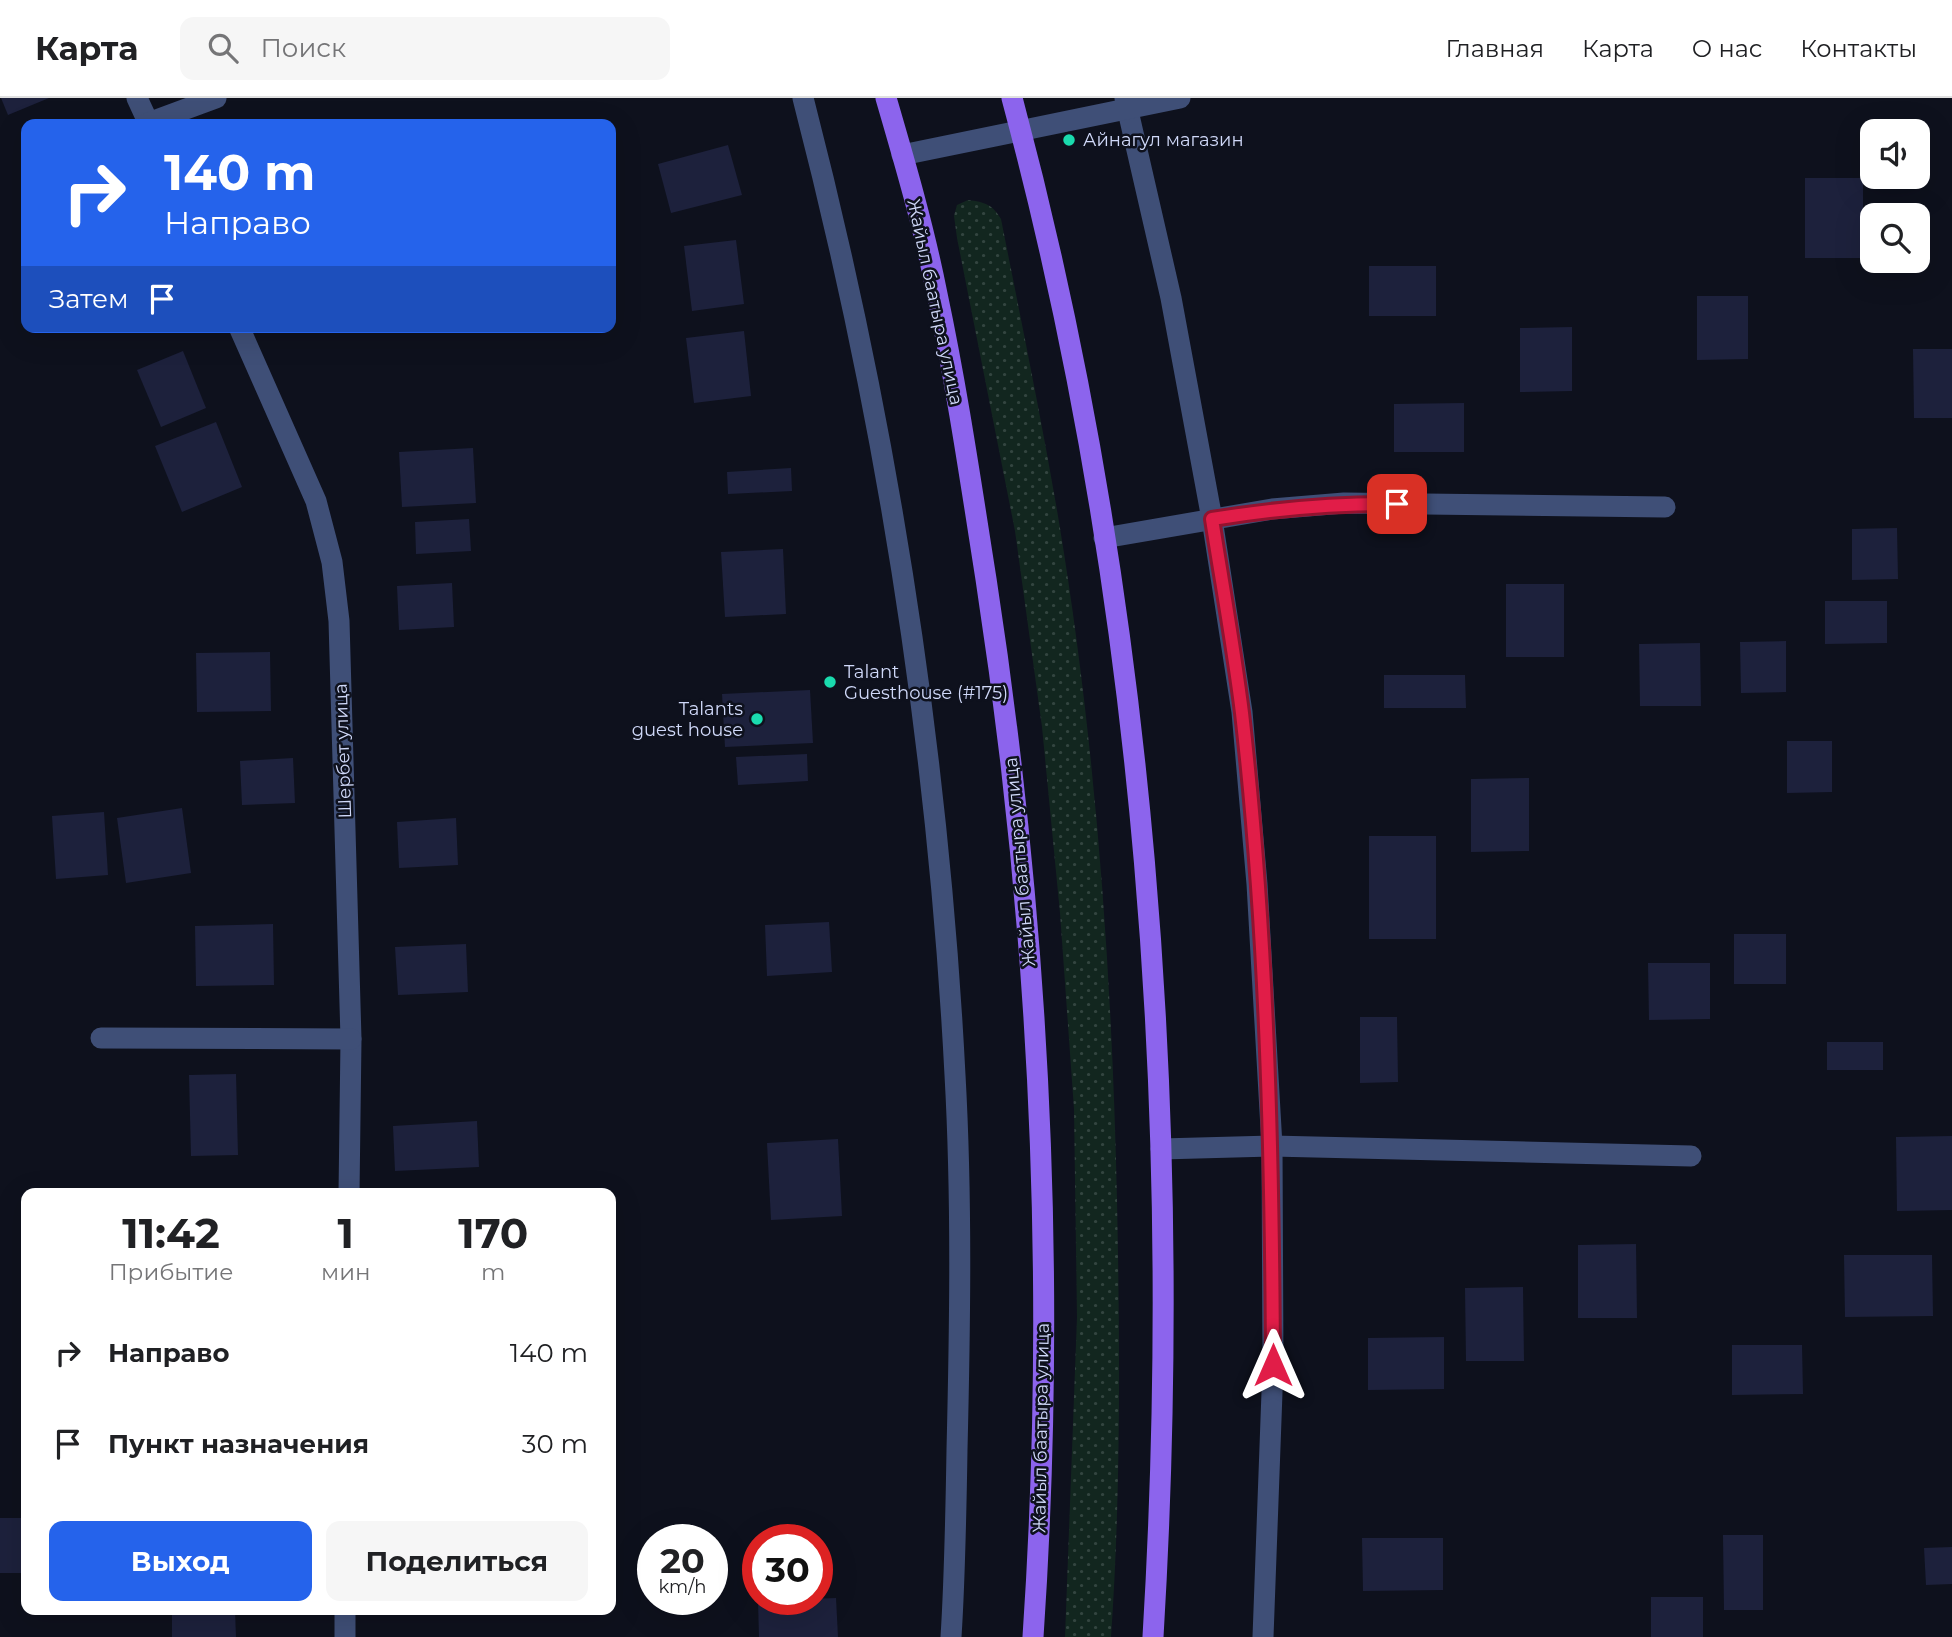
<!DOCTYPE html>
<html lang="ru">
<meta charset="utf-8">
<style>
body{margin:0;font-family:Montserrat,sans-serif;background:#f6f6f6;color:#202124;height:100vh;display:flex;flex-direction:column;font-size:26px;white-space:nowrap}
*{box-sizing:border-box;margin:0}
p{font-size:23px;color:#757577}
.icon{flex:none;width:38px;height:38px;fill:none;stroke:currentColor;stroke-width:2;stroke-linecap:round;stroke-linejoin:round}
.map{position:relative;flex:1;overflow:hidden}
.side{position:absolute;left:21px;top:1090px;width:595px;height:427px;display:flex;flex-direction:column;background:#fff;border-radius:14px;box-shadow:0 7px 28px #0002}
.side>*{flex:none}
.top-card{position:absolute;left:21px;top:21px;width:595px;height:214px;border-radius:14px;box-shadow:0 7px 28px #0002;background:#2563eb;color:#fff;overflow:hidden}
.buttons{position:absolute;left:1860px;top:21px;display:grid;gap:14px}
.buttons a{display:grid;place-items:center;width:70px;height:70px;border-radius:14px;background:#fff;box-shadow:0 7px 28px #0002;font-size:35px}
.speed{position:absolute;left:637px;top:1426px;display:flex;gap:14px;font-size:35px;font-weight:700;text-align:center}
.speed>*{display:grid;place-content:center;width:91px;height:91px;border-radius:50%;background:#fff;box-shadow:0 7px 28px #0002;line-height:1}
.speed small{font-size:18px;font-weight:400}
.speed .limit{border:10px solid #d22;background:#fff;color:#111}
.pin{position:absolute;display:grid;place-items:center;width:60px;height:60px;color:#fff;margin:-30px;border-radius:14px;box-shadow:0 4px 10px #0006}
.me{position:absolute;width:77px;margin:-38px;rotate:0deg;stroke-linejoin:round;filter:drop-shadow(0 0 5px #0008)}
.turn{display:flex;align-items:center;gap:24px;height:147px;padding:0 28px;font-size:32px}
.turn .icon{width:91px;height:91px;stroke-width:2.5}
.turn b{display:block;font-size:49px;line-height:60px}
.then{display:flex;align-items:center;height:66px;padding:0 28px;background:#0003;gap:14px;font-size:26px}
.eta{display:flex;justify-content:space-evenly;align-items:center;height:119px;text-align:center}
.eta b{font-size:42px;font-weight:700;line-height:49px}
.button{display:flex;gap:14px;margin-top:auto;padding:14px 28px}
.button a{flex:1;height:80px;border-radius:14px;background:#2563eb;color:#fff;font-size:28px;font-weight:700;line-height:80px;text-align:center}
.button a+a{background:#f6f6f6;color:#202124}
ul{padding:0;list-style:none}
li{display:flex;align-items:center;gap:21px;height:91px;padding:0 28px}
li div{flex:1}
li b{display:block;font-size:26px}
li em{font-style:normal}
header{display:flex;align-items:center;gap:42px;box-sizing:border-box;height:98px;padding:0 35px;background:#fff;border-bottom:2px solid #e0e0e0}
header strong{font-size:33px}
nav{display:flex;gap:38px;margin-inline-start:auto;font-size:24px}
.search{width:490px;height:63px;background:#f6f6f6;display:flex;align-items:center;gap:18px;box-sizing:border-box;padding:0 24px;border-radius:14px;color:#757577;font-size:26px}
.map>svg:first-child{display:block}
</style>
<header>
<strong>Карта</strong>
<div class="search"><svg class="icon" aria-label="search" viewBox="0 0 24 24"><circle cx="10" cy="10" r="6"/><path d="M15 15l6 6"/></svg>Поиск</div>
<nav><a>Главная</a><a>Карта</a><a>О нас</a><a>Контакты</a></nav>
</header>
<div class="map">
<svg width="1952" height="1539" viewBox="0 0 1952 1539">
<defs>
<pattern id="grass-dots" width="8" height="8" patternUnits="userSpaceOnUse" patternTransform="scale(1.75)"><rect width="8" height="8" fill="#12261f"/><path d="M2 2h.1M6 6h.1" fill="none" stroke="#334540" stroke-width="1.8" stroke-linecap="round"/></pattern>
</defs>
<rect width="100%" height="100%" fill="#0e111d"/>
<path fill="url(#grass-dots)" d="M968,102C985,104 993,107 1001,121C1021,222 1042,323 1059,424C1096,648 1112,875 1117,1102C1120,1247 1121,1394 1111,1539H1065L1077,1219L1074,1011L1060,815L1042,629L1015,433L957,140L954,118L957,107Z"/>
<g fill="#1d213c">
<path d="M1,0H49L8,17Z"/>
<path d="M728,47L742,97L671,115L658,66Z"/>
<rect x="1805" y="80" width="58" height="80"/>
<path d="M736,142L744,206L692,213L684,148Z"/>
<rect x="1369" y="168" width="67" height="50"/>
<path d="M1697,198H1748V261L1697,262Z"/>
<path d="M1572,229V293L1520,294V230Z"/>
<path d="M744,233L751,298L694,305L686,240Z"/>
<path d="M1913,251H1952V320H1914Z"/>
<path d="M183,253L206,310L161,329L137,272Z"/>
<path d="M1464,305V354H1394V306Z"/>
<path d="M216,324L242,389L182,414L155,348Z"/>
<path d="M473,350L476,405L402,409L399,354Z"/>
<path d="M791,370L792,393L728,396L727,374Z"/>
<path d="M469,421L471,453L416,456L415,424Z"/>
<path d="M1897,430L1898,481L1852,482V431Z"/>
<path d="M783,451L786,516L725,519L721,454Z"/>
<path d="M452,485L454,529L399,532L397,488Z"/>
<rect x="1506" y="486" width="58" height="73"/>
<path d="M1825,503H1887V545L1825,546Z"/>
<path d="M1786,543V594L1741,595L1740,544Z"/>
<path d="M1700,545L1701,608H1640L1639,546Z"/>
<path d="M270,554L271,613L197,614L196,555Z"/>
<path d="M1384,577H1465L1466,610H1384Z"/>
<path d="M810,592L813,645L725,649L722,596Z"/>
<path d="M1787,643H1832V694L1787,695Z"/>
<path d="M807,656L808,683L738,687L736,659Z"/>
<path d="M293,660L295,705L242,707L240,663Z"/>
<path d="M1529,680V753L1471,754V681Z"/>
<path d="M182,710L191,775L126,785L117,720Z"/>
<path d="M104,714L108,777L56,781L52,718Z"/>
<path d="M456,720L458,767L399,770L397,724Z"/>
<rect x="1369" y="738" width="67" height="103"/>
<path d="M829,824L832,874L767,878L765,827Z"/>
<path d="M273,826L274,887L196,888L195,828Z"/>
<rect x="1734" y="836" width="52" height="50"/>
<path d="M466,846L468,894L398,897L395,849Z"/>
<path d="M1648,865H1710V921L1649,922Z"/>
<path d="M1360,919H1397L1398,984L1360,985Z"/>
<rect x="1827" y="944" width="56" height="28"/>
<path d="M236,976L238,1057L191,1058L189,977Z"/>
<path d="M477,1023L479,1069L395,1073L393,1028Z"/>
<path d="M1952,1038V1112L1897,1113L1896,1039Z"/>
<path d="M838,1041L842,1118L771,1122L767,1045Z"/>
<path d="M1636,1146L1637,1220H1578V1147Z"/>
<path d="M1844,1157H1932L1933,1218L1845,1219Z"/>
<path d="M1523,1189L1524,1263H1466L1465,1190Z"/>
<path d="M1444,1239V1291L1368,1292V1240Z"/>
<path d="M1732,1247H1802L1803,1296L1732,1297Z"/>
<rect x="0" y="1420" width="26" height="55"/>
<path d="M1723,1437H1763V1512H1724Z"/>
<path d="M1362,1440H1443V1492L1363,1493Z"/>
<path d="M1952,1449V1486L1926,1487L1924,1450Z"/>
<rect x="1651" y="1499" width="52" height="40"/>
<path d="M836,1500L838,1539H759L758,1503Z"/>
<path d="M172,1512H235L236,1539H172Z"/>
</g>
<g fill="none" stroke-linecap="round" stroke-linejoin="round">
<g stroke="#3f4f77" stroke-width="21">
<path d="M137,0L149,26"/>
<path d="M803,0C886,320 938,647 955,977C962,1102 960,1227 957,1352C956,1414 955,1477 951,1539"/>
<path d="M1125,0L1171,200L1212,421L1242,614L1257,786L1272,1048L1273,1267L1263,1539"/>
<path d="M148,25L216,0"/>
<path d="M902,57L1180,0"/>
<path d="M239,229L316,403L332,464L339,523L351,941L349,1096"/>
<path d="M1104,440L1272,411L1344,405L1665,409"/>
<path d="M101,940L351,941"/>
<path d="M1161,1051L1272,1048L1691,1058"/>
<path d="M345,1539V1512"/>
</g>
<g stroke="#8c64ed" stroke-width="21">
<path d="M886,0C905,65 924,130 937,196C957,290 971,386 986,481C1040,831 1057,1186 1033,1539"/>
<path d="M1012,0C1146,499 1184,1024 1153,1539"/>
</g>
</g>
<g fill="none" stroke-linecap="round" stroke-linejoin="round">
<defs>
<path id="route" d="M1273,1267C1272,1050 1267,831 1242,615C1234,550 1222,485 1212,421C1274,411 1334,405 1397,406"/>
</defs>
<use href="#route" stroke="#92132f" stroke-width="18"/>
<use href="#route" stroke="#e11d48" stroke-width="12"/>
</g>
<g fill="#1adbae" stroke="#0e111d" stroke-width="2.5">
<circle cx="1069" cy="42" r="7"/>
<circle cx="830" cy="584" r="7"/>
<circle cx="757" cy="621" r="7"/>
</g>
<g text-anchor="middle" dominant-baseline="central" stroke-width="5" stroke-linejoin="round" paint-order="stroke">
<g font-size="18" fill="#d0d9f9" stroke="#0e111d" text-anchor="start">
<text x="1083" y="42">Айнагул магазин</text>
<text x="844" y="574">Talant<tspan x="844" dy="21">Guesthouse (#175)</tspan></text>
<text x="743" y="611" text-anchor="end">Talants<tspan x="743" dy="21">guest house</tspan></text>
</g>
<g font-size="18" fill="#d0d9f9" stroke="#0e111d">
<text transform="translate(935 204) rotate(78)">Жайыл баатыра улица</text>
<text transform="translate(343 653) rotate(-92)">Шербет улица</text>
<text transform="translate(1020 764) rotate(-95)">Жайыл баатыра улица</text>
<text transform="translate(1041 1330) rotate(-89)">Жайыл баатыра улица</text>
</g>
</g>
</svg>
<div class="buttons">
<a><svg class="icon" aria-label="sound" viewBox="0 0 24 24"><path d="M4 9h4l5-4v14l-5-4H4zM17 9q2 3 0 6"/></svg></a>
<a><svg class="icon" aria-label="search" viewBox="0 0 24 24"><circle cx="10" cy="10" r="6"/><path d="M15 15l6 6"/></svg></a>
</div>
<div class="speed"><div>20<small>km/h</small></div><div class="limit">30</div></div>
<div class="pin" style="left:1397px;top:406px;background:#d93025"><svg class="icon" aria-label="arrive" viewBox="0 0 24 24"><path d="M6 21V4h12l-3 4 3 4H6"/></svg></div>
<svg class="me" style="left:1273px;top:1267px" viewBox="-20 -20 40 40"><path d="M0-17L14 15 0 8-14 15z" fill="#e11d48" stroke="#fff" stroke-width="4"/></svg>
<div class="top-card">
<div class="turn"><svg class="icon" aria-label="right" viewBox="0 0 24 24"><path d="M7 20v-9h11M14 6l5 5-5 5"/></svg><div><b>140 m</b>Направо</div></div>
<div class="then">Затем<svg class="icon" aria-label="arrive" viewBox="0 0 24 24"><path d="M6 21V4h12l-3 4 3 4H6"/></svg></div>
</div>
<section class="side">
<div class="eta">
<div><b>11:42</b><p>Прибытие</p></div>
<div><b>1</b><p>мин</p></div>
<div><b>170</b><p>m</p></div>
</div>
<ul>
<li><svg class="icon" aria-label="right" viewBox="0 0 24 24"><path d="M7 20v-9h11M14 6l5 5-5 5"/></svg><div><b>Направо</b></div><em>140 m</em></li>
<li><svg class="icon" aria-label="arrive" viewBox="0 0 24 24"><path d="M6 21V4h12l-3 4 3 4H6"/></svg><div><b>Пункт назначения</b></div><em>30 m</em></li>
</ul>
<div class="button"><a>Выход</a><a>Поделиться</a></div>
</section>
</div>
